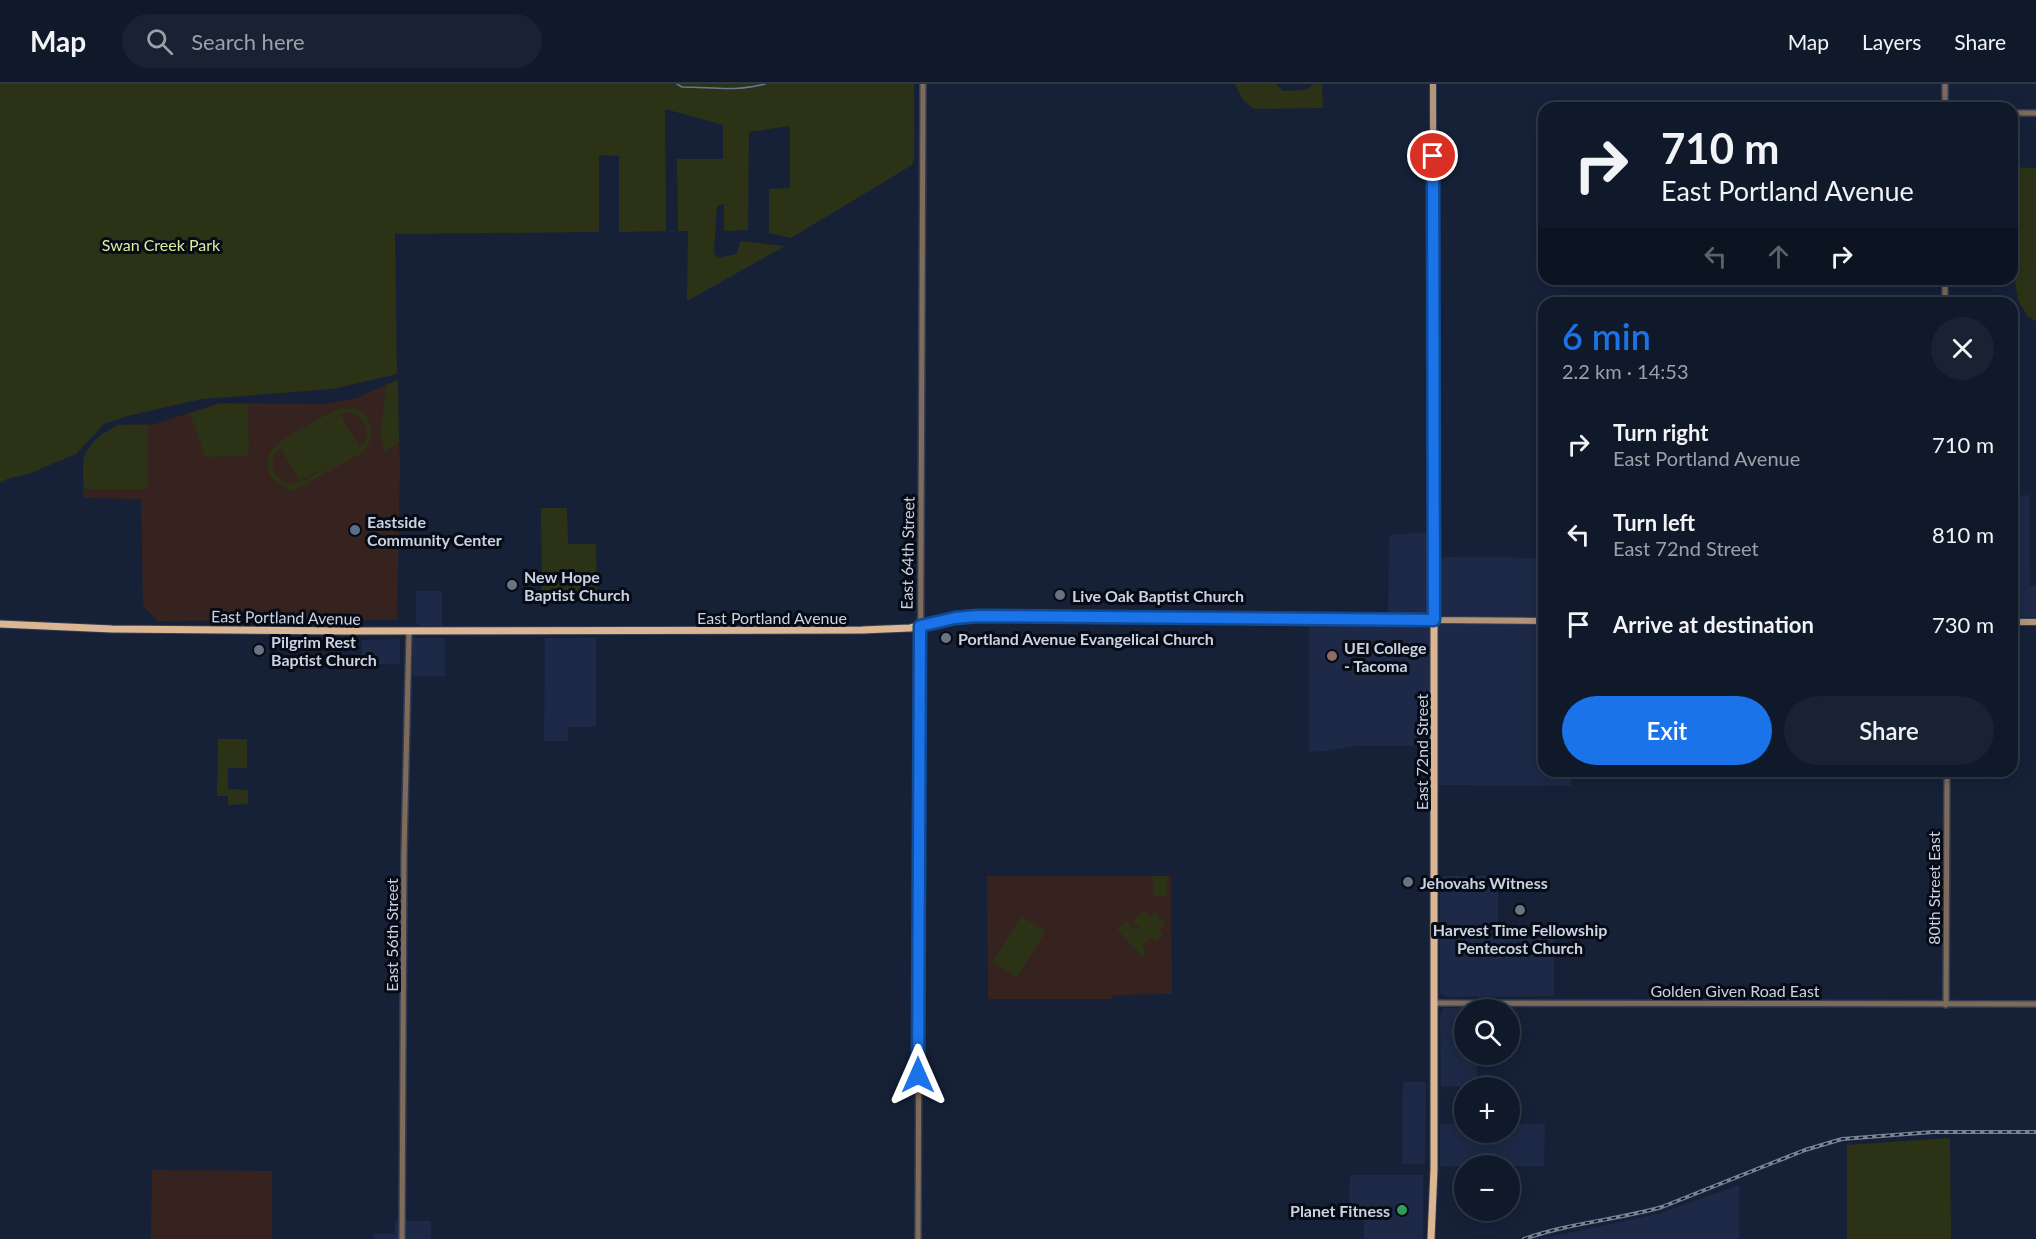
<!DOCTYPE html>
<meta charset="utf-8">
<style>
body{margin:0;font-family:Lato,sans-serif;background:#192232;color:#f1f3f6;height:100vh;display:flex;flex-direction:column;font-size:22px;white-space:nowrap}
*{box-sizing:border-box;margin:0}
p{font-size:20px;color:#9ca0a8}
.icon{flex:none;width:33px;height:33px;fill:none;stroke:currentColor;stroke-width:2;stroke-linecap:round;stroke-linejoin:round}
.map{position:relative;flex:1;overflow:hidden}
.details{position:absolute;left:1538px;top:213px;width:480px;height:480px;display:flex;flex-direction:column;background:#10192a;border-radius:18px;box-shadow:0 3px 15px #0003,0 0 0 2px #303847}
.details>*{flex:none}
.banner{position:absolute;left:1538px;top:18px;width:480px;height:183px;border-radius:18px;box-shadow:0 3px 15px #0003,0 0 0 2px #303847;background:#10192a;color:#f1f3f6;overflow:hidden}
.tools{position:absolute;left:1454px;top:915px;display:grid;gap:12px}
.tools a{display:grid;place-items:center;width:66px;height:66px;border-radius:50%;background:#10192a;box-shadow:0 3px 15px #0003,0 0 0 2px #303847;font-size:30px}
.pin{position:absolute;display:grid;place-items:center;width:51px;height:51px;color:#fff;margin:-26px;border:3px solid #fff;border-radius:50%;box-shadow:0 2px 6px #0007}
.me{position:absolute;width:66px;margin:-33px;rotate:0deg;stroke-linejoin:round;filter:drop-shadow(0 0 4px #0008)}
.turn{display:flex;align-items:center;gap:21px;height:126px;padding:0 24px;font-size:27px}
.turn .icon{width:78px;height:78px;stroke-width:2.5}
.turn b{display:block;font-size:42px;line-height:51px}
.lanes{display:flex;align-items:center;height:57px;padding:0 24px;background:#0003;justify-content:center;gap:30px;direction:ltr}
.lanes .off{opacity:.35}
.round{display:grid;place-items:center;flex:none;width:63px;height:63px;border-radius:32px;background:#192232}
.summary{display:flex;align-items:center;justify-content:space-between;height:102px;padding:0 24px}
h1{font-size:36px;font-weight:600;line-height:45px;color:#1a73e8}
.action{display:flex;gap:12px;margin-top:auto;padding:12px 24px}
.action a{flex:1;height:69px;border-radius:36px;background:#1a73e8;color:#fff;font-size:24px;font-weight:600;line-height:69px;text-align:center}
.action a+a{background:#192232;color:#f1f3f6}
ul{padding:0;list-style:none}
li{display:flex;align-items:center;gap:18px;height:90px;padding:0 24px}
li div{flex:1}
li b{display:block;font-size:22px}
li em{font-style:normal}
header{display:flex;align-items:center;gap:36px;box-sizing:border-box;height:84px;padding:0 30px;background:#10192a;border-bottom:2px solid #303847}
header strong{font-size:28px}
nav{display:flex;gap:33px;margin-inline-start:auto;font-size:21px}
.search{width:420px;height:54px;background:#192232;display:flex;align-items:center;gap:15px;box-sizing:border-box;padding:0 21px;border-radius:33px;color:#9ca0a8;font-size:22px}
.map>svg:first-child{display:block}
</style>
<header>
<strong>Map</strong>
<div class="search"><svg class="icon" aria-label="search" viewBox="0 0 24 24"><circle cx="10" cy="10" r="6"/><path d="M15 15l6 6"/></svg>Search here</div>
<nav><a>Map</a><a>Layers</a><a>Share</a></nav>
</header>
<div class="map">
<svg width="2036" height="1155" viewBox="0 0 2036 1155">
<rect width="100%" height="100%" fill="#162138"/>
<g fill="#1d2946">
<path d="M2029,411L2030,502H2036V533L2012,534V412Z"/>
<path d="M1434,449V473L1543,474L1544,687H1571V702L1434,701V662H1355L1326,667L1309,668V535H1388L1389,453L1395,450Z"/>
<path d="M416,507H442V542H420L416,539Z"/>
<rect x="413" y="554" width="32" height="38"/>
<path d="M545,554H596V643H568V657H544Z"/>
<path d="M398,555L400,557V580H373V573H361L362,556Z"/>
<path d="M1446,792H1498V850L1554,851V912L1447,913L1440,909V796L1442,793Z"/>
<path d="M1443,924H1477L1464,926V970L1477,971V1003L1441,1002L1440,932Z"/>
<path d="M1403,998H1426L1425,1080H1402Z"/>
<path d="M1440,1040H1464V1048H1509V1040H1545L1544,1082H1440Z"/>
<path d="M1350,1091H1423V1155H1364V1124H1349Z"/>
<path d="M1739,1101V1155H1540L1658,1130Z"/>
<path d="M395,1137H431V1155H373V1150H395Z"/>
</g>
<g fill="#36231f">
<path d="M387,300L380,348L384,368L399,359L400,376L397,536L157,537L143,521L141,415L83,414V374L99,352L118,341L155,340L219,319L325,320L357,314Z"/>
<path d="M987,792H1171L1172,910L1113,911L1112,915H988Z"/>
<path d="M152,1086L272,1087V1155H151Z"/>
</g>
<g fill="#2c3216" fill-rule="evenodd">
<path d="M0,0H914V75L912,81L791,154L769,149V105L790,104V42L749,48L748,146L724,147V120L717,122L714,169L718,174L736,170L741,157L785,162L687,217L688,147H678L677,75H723V41L665,25L666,147L619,148V72L599,71V148L395,150L397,290L333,305L202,315L127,332L104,340L76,370L28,390L7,395L0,399Z"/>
<path d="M1235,0H1276L1283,7L1306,6L1314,0H1322L1323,24L1254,25L1243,16Z"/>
<path d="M2016,83L2036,84V237L2027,232L2018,216L2012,180V90Z"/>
<path d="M398,296L399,359L384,368L380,348L387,300Z"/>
<path d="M219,320H248L249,369L246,372L205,373L190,329Z"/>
<path d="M343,324L359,326L368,334L372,350L368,362L360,370L291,408C285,399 273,402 268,386C266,379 268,370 273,364C280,355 331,327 343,324ZM345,328C365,329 374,349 360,364L341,331L302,352ZM281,364L299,397L333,379C323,385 307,397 295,399C274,403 264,374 281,364Z"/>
<path d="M118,341H148V401L144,405H84C84,395 82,384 84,375C87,359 105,348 118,341Z"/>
<path d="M541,424H567L568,460H596L597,513H542Z"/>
<path d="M218,655H247V684H228V705L248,706V720L228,721V712H217Z"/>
<rect x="1153" y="792" width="14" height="20"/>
<path d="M1144,826L1150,833L1155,828L1165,839L1159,845L1163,850L1155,858L1151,854L1142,862L1147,868L1142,873L1117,845L1126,837L1135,846L1139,843L1133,836Z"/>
<path d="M1021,832L1046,847L1017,893L992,878Z"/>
<path d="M1950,1054L1951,1155H1847V1061Z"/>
</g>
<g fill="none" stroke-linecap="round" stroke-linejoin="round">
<path stroke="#627b9d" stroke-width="1.5" d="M677,0L682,3C711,3 737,8 765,0"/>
<defs>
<g id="tertiary">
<path d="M1945,0V24"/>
<path d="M2012,29H2036"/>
<path d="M1945,219V195"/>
<path d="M1434,919L2036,920"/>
<path d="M1946,921L1947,687"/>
<path d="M402,1155L404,769L409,547"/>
<path d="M918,1155L923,0"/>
</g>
<g id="secondary">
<path d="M1433,0L1434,536L1544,537"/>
<path d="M2012,538H2036"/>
</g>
<path id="primary" d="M0,540L112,545L343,547L862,546L910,544L955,534L978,532L1434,536V1085L1431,1155"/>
</defs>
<use href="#tertiary" stroke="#333d53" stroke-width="8"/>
<use href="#secondary" stroke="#333d53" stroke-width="8"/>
<use href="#primary" stroke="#333d53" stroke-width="9"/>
<use href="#tertiary" stroke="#7e6b5a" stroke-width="5"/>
<use href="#secondary" stroke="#b3967a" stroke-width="6"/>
<use href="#primary" stroke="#dcb692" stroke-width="7"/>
<defs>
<path id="rail" d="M1524,1155C1569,1139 1616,1136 1662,1123L1805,1066L1842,1055L1933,1048H2036"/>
</defs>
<use href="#rail" stroke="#798295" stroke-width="4"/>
<use href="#rail" stroke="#060b15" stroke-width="1.5" stroke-dasharray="4.5" stroke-linecap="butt"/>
</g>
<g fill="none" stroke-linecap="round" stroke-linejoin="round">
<defs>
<path id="route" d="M918,991L920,542L955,534L978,532L1434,536L1433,72"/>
</defs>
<use href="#route" stroke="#114b97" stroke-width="15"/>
<use href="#route" stroke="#1a73e8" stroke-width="10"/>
</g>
<circle fill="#5c6f8a" stroke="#060b15" stroke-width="2" cx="355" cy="446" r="6"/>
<g fill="#6b7280" stroke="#060b15" stroke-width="2">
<circle cx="512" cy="501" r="6"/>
<circle cx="1060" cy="511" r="6"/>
<circle cx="946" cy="554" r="6"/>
<circle cx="259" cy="566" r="6"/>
<circle cx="1408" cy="798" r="6"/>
<circle cx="1520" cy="826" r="6"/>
</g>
<circle fill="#8d6e63" stroke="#060b15" stroke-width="2" cx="1332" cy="572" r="6"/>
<circle fill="#2e9e5b" stroke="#060b15" stroke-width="2" cx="1402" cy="1126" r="6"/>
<g text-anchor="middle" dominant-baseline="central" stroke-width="6" stroke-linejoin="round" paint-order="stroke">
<g font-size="16" fill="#daee9c" stroke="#060b15">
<text x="161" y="160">Swan Creek Park</text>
</g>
<g font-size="16" font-weight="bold" fill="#cad2e2" stroke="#060b15" text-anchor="start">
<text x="367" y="437">Eastside<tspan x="367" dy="18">Community Center</tspan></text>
<text x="524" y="492">New Hope<tspan x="524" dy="18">Baptist Church</tspan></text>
<text x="1072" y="511">Live Oak Baptist Church</text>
<text x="958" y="554">Portland Avenue Evangelical Church</text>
<text x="271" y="557">Pilgrim Rest<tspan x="271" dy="18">Baptist Church</tspan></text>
<text x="1344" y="563">UEI College<tspan x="1344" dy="18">- Tacoma</tspan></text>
<text x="1420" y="798">Jehovahs Witness</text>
<text x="1520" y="845" text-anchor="middle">Harvest Time Fellowship<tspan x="1520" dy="18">Pentecost Church</tspan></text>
<text x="1390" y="1126" text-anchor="end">Planet Fitness</text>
</g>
<g font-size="16" fill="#cad2e2" stroke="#060b15">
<text transform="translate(907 469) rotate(-89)">East 64th Street</text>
<text transform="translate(286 533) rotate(1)">East Portland Avenue</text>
<text x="772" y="533">East Portland Avenue</text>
<text transform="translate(1421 668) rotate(-90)">East 72nd Street</text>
<text transform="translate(1933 804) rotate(-90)">80th Street East</text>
<text transform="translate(391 851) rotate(-90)">East 56th Street</text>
<text x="1735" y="906">Golden Given Road East</text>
</g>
</g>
</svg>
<div class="tools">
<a><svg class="icon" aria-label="search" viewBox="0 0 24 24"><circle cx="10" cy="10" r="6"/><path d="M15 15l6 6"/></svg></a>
<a>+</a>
<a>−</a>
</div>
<div class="pin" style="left:1433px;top:72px;background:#d93025"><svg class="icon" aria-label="arrive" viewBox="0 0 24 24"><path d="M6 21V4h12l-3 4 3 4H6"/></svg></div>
<svg class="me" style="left:918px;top:991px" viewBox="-20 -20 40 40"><path d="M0-17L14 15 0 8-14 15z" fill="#1a73e8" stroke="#fff" stroke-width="4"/></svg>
<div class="banner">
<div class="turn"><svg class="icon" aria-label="right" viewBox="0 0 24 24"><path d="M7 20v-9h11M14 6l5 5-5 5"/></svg><div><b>710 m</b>East Portland Avenue</div></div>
<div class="lanes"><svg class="icon off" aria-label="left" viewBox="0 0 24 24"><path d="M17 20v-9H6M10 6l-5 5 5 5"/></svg><svg class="icon off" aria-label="ahead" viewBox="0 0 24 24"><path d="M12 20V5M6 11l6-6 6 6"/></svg><svg class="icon" aria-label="right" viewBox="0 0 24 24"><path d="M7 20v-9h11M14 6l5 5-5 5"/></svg></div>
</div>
<section class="details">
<div class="summary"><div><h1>6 min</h1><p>2.2 km · 14:53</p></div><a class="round"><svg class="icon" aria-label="close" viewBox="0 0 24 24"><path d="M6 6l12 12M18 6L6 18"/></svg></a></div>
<ul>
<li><svg class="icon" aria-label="right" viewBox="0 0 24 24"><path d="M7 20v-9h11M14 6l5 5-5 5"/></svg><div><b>Turn right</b><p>East Portland Avenue</p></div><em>710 m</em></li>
<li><svg class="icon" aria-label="left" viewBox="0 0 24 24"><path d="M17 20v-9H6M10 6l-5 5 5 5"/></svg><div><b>Turn left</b><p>East 72nd Street</p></div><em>810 m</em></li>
<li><svg class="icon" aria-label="arrive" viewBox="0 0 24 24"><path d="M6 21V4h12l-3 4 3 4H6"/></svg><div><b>Arrive at destination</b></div><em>730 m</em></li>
</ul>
<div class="action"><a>Exit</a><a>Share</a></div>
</section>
</div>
